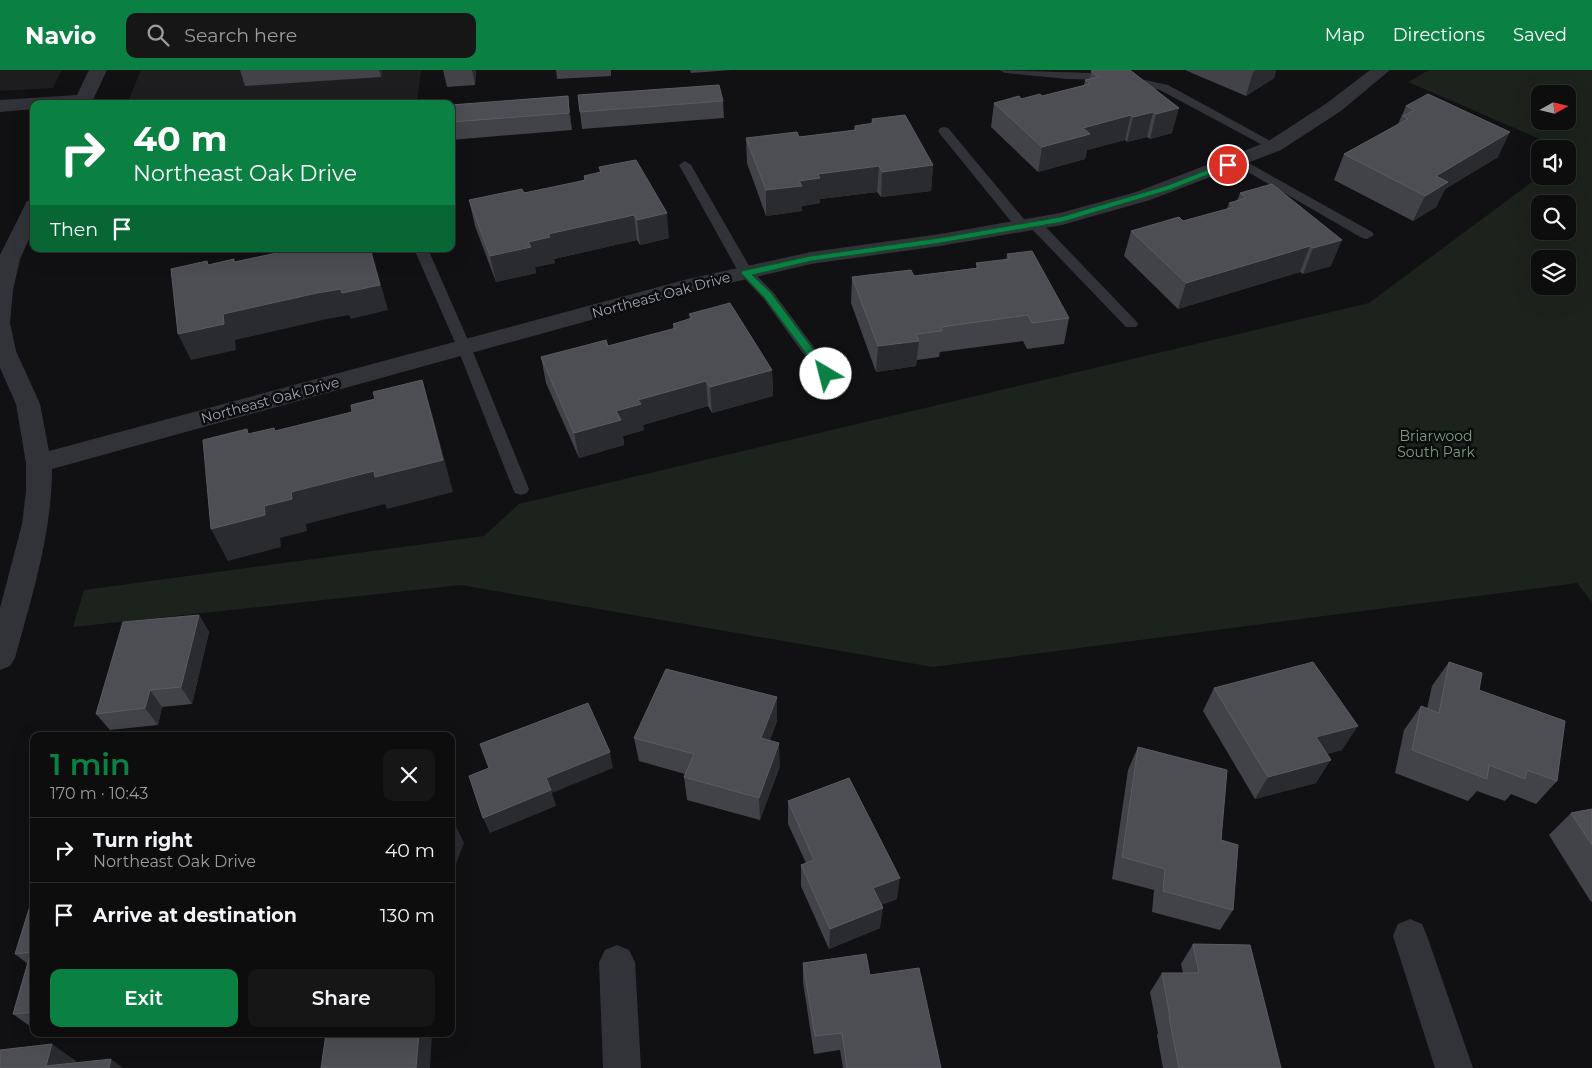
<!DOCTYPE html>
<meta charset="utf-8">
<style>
body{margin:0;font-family:Montserrat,sans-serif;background:#161617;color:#f1f3f6;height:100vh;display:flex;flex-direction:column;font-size:19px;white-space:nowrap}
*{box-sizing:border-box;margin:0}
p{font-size:16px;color:#9a9c9e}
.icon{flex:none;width:28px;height:28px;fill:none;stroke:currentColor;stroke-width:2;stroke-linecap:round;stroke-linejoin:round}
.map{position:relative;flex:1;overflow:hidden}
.side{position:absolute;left:30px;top:662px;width:425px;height:305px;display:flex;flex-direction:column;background:#0d0d0e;border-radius:10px;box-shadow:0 5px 20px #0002,0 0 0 1px #2d2d2e}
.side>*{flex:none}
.top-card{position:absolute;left:30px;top:30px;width:425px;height:152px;border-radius:10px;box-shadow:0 5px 20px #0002,0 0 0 1px #2d2d2e;background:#0b8043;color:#fff;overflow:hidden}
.needle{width:32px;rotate:82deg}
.tools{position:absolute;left:1531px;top:15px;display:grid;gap:10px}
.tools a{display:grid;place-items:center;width:45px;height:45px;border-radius:10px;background:#0d0d0e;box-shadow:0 5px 20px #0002,0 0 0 1px #2d2d2e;font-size:25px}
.pin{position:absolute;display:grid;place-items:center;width:42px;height:42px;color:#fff;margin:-21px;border:2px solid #fff;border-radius:50%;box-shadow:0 1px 5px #0007}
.me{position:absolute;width:55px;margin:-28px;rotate:323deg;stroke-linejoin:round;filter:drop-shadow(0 0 4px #0008)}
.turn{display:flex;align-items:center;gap:18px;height:105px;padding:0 20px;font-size:22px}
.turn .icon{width:65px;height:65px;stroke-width:2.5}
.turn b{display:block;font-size:35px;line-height:42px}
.then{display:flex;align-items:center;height:48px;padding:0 20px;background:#0003;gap:10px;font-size:19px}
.round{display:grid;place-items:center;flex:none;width:52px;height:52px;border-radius:10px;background:#161617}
.summary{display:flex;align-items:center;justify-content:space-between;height:85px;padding:0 20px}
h1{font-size:30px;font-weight:600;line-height:38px;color:#0b8043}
.cta{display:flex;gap:10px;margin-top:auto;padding:10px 20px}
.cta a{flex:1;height:58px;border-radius:10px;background:#0b8043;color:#fff;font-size:20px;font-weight:600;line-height:58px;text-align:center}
.cta a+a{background:#161617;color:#f1f3f6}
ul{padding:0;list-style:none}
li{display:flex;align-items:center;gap:15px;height:65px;padding:0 20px;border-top:1px solid #2d2d2e}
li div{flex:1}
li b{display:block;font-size:19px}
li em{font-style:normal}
header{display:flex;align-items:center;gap:30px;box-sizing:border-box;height:70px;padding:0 25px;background:#0b8043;color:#fff}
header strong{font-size:24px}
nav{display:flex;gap:28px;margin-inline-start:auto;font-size:18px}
.search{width:350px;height:45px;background:#161617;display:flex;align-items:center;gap:12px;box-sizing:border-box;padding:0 18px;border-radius:10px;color:#9a9c9e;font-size:19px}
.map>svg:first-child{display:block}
</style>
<header>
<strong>Navio</strong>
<div class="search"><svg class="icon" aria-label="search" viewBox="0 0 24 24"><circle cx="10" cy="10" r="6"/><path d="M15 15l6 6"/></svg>Search here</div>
<nav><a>Map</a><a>Directions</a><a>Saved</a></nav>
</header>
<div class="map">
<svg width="1592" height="998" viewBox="0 0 1592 998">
<rect width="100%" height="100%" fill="#111113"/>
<g fill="#1d1d20">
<path d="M0,0H62L53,18L0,21Z"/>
<path d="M141,0H421L417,34H127Z"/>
</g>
<path fill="#1c231d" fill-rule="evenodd" d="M1429,0H1592V532L1577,513L933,597L461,515L73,557L84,520L484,466L519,434L1369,233L1540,106H1568V86L1572,83L1568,79H1563L1408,12ZM1540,24H1568V51H1540ZM1540,134H1568V161H1540ZM1540,189H1568V216H1540Z"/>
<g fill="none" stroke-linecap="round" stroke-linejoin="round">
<g fill="#323338" fill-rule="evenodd">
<path d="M999,0L1118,4L1168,15L1280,76L1278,79H1270L1160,20L1118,10L1067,9L1005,3Z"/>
<path d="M944,57L948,58L1028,154L1030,157L1028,160H1018L940,64L938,61L940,58Z"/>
<path d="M1238,87L1372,162L1374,165L1367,169L1362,168L1234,94L1232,91L1234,88Z"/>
<path d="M685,91L691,95L752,201L773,222L831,300L834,304L831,308H821L763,228L739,203L679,95Z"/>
<path d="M1035,150L1040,151L1136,251L1138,254L1136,257H1126L1030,157L1028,154Z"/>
<path d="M414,179H428L471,277L529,419L527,423L521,425L515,423L513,419L457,277Z"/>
</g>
<g fill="#323338" fill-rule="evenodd">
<path d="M89,0H107L91,34H34V39L0,42V30L77,25Z"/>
<path d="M1370,0H1390L1341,41L1281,80L1150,130L1062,155L940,176L811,194L692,222L52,399C52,463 32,526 15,588L10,596L0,600V538L22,454L26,421V393L16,334L0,298V185L27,131L34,129V158L20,189L13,220L10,253L16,281L40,334L49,381L688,209L811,182L940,164L1060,143L1136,122L1267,72L1327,33Z"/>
<path d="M1410,849L1422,854L1427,866L1473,998H1435L1393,866L1398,854Z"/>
<path d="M617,875L629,880L635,892L641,998H603L599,892L605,880Z"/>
</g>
</g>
<g fill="#424348">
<path d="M240,0H382L381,7L245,16Z"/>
<path d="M443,0H476L475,15L447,17Z"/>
<path d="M556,0H611V6L557,9Z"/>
<path d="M690,0H732L691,3Z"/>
<path d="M1130,0L1172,63L1150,69L1147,67L1127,72L1125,70L1087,80L1085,89L1038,102L991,57L994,33L1042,26L1084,15L1085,10L1090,9L1091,1Z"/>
<path d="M1185,0H1276L1274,8L1246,26Z"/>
<path d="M1428,24L1498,87L1445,119L1436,137L1413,151L1334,110L1344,84L1398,54L1406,36Z"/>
<path d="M568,26L570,44L572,60L451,70V35Z"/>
<path d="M723,31L724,48L582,59L580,42Z"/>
<path d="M872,49L933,95L931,121L881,127L877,122L820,129V133L802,136V141L766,146L747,93L746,68L799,67L854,60L855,56L871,54Z"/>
<path d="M599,97L669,168L640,175L637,170L554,189L555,193L535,197L536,203L496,212L475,156L469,130L524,123L584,111V106L600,103Z"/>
<path d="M1272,114L1331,196L1303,204L1300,202L1178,239L1124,186L1131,161L1183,151L1227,139L1229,133L1237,131L1240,123Z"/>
<path d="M1007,184L1069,248L1064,274L1027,279L1023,271L940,282L939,287L917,290L916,296L876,302L851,233L852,207L914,206L976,198V193L1006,190Z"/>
<path d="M689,244L772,300L773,326L712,343L708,336L643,355L644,360L623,366L624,375L579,388L546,313L541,287L608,276L673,259V254L690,249Z"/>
<path d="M199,545L209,562L192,634L162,637L158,655L110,660L96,644Z"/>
<path d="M1449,592L1479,620L1557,711L1536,734L1511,724L1505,731L1477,721L1468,731L1395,703L1404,660L1421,636L1427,639L1432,616Z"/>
<path d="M1214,618L1342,680L1327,684L1316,713L1255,729L1203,641Z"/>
<path d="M777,651L770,670L780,696L760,750L687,730L684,707L685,704L639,691L634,668Z"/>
<path d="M1138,677L1221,770L1233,840L1220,860L1152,842L1154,820L1112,809L1128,700Z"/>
<path d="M788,731L897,829L881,835L880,858L829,879L801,816V795L806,793L788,754Z"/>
<path d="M1592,739V831L1591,832L1549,765L1571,743Z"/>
<path d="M34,823V959L13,944L28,894L15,884Z"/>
<path d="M1193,874L1281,998H1163L1157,965L1158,963L1150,922L1162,903H1183L1181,894Z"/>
<path d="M803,893L870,905L941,998H843L840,980L814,984L803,912Z"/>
</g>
<g fill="#2a2b2e">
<path d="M379,0H382L381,7Z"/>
<path d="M472,0H476L475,15Z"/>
<path d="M1256,0H1276L1274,8L1246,26L1253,2Z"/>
<path d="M568,26L570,44L572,60L569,43Z"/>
<path d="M1179,38L1172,63L1150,69L1156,44Z"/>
<path d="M1153,42L1147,67L1127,72L1133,47Z"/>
<path d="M1131,45L1125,70L1087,80L1085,89L1038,102L1042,77L1083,58Z"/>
<path d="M1510,62L1498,87L1445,119L1436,137L1413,151L1425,126L1436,106Z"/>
<path d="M933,95L931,121L881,127L882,102Z"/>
<path d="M879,96L877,122L820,129V133L802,136V141L766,146V120L818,104Z"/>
<path d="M667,143L669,168L640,175L637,150Z"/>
<path d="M634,145L637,170L554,189L555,193L535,197L536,203L496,212L490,186L548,164Z"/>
<path d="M1342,170L1331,196L1303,204L1313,178Z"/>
<path d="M1310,176L1300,202L1178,239L1186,213Z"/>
<path d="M370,179H371L388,240L351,249L349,245L327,249L235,270L236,280L191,290L178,264Z"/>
<path d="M919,271L916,296L876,302L878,276Z"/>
<path d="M772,300L773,326L712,343L710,317Z"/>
<path d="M422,310L432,343L453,422L387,439L385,434L306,454L307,461L280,468L281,477L228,491L211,459L264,436L291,422L374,401Z"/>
<path d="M706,311L708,336L643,355L644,360L623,366L624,375L579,388L574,363L638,330Z"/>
<path d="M199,545L209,562L192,634L181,617Z"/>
<path d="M150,620L162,637L158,655L145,638Z"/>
<path d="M777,627V651L762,691L761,668Z"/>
<path d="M1358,656L1342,680L1302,690L1316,667Z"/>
<path d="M779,673L780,696L760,750L759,728Z"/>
<path d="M610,682L613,698L552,723L556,736L490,763L483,748L546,708Z"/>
<path d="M1331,690L1316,713L1255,729L1268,707Z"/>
<path d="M454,752L464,773L451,807V758Z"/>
<path d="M900,808L897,829L870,839L873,818Z"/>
<path d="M883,838L880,858L829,879L830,859Z"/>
<path d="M419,964H432L430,998H416Z"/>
<path d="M52,974L76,991L75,998L46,996Z"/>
<path d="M111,989L123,998H109Z"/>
</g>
<g fill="#4d4e54" stroke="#5a5c63">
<path d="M1095,0H1130L1179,38L1156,44L1153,42L1133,47L1131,45L1083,58L1090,64L1042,77L994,33L1019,26L1021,29L1040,24L1042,26L1090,14L1085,10L1099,7L1091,1Z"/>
<path d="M719,15L723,31L580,42L578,25Z"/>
<path d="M1428,24L1510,62L1436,106L1448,112L1425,126L1344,84L1408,49L1403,46L1415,40L1406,36Z"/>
<path d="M568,26L569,43L451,52V35Z"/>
<path d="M905,45L933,95L882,102L879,96L818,104L820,108L799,111L802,116L766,120L746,68L797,62L799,67L856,60L855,56L874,53L872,49Z"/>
<path d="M636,90L667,143L637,150L634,145L548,164L550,167L528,172L531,177L490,186L469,130L522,119L524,123L586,110L584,106L601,102L599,97Z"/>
<path d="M1272,114L1342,170L1313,178L1310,176L1186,213L1131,161L1179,147L1183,151L1234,137L1229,133L1246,128L1240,123Z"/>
<path d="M296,179H370L380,215L342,223L341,219L317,223L223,244L224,254L178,264L171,199L207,191L208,195L234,189V192Z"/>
<path d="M1032,181L1069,248L1032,253L1028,245L941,257L942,261L916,264L919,271L878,276L852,207L911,200L914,206L979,198L976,193L1010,189L1007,184Z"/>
<path d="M730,233L772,300L710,317L706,311L638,330L641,334L616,341L621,350L574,363L541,287L606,270L608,276L676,258L673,254L692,248L689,244Z"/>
<path d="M422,310L443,390L375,407L374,401L291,422L292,429L264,436L265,445L211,459L203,370L247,359L248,364L274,358L275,361L352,342L351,335L375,329L373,322Z"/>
<path d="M199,545L181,617L150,620L145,638L96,644L123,552Z"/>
<path d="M1313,592L1358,656L1316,667L1331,690L1268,707L1214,618Z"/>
<path d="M1449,592L1482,603L1479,620L1565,651L1557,711L1527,700L1525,709L1489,695L1487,709L1412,680L1421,636L1439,643Z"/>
<path d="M666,599L777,627L761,668L779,673L759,728L684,707L694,684L634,668Z"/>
<path d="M588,633L610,682L546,708L551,720L483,748L469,706L489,698L480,674Z"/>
<path d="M1138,677L1227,700L1221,770L1238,775L1233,840L1163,821L1165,799L1122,787Z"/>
<path d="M849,708L900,808L873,818L883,838L830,859L801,795L814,790L788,731Z"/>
<path d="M1592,739V775L1571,743Z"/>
<path d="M451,751L454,752L451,758Z"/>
<path d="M34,823V942L13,944L31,882L15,884Z"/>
<path d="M1193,874L1250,875L1281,998H1179L1169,947H1170L1162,903H1199Z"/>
<path d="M866,884L870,905L919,898L941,998H847L842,963L815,966L803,893Z"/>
<path d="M326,964H419L416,998H321Z"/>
<path d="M52,974L46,996L111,989L109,998H0V980Z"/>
</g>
<path fill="#0b8043" stroke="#07532c" d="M1225,93L1232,95L1172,119L1062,152L940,173L811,191L752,205L771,223L830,302L831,304L826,307L823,306L764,227L741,203L742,201L811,186L940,168L1061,147L1166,116Z"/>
<g text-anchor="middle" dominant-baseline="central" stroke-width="5" stroke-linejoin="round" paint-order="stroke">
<g font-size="14" fill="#a2a7b4" stroke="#0c0c0e">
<text transform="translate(661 225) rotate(-15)">Northeast Oak Drive</text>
<text transform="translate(270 330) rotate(-15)">Northeast Oak Drive</text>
</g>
<g font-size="14" fill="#799f7e" stroke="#0c0c0e">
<text x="1436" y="366">Briarwood<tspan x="1436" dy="16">South Park</tspan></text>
</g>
</g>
</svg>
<div class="tools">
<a><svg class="needle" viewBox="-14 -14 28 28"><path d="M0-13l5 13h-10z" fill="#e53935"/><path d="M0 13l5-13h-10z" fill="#9a9c9e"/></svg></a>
<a><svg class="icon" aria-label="sound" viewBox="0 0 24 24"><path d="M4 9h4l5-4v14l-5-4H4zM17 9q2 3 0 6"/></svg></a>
<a><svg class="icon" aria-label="search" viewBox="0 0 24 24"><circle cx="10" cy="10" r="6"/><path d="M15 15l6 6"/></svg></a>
<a><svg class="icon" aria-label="layers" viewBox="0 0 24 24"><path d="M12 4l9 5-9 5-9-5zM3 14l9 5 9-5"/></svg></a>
</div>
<div class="pin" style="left:1228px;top:95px;background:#d93025"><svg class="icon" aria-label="arrive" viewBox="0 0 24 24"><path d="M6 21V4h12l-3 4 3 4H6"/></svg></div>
<svg class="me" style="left:826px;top:304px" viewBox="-20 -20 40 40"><circle r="19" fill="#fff"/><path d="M0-13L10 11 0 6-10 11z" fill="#0b8043"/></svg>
<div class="top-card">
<div class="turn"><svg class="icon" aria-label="right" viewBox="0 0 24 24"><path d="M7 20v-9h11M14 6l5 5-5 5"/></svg><div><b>40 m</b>Northeast Oak Drive</div></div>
<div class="then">Then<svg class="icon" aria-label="arrive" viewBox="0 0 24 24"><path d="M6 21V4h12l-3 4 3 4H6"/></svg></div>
</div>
<section class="side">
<div class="summary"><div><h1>1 min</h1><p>170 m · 10:43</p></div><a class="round"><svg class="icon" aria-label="close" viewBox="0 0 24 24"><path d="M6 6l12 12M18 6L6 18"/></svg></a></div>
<ul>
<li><svg class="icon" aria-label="right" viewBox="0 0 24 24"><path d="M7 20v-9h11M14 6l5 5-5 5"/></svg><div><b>Turn right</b><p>Northeast Oak Drive</p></div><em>40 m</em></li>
<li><svg class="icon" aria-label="arrive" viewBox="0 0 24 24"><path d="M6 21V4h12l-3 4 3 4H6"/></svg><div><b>Arrive at destination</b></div><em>130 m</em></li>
</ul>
<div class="cta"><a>Exit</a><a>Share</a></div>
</section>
</div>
